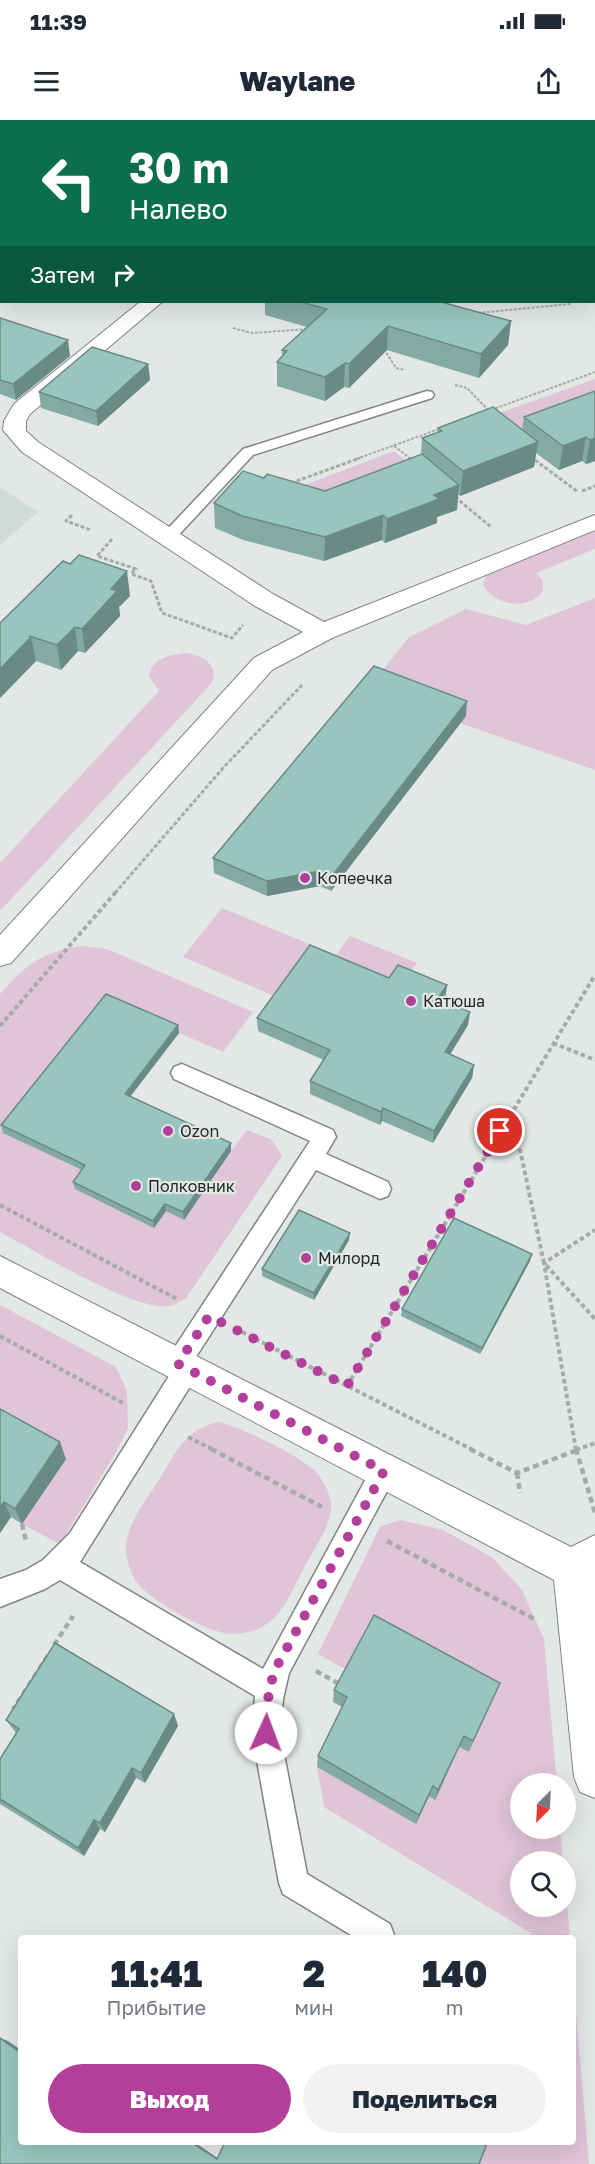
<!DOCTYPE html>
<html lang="ru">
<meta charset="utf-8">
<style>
body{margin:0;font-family:"Golos Text",sans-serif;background:#f2f2f3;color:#1f2937;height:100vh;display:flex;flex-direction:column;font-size:22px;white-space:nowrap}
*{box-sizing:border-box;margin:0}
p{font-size:20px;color:#747a83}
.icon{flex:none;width:33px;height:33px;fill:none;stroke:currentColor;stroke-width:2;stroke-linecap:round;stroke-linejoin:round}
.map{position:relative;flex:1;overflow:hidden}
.sheet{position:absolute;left:18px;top:1815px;width:558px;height:210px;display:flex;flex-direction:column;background:#fff;border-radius:6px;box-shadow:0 6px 24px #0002}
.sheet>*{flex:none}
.top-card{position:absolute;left:0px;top:0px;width:596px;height:183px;box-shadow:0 6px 24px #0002;background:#0b6e4f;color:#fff;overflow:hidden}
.needle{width:39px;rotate:204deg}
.tools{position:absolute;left:510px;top:1653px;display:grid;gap:12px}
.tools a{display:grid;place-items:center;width:66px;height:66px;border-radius:50%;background:#fff;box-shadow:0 6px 24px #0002;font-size:30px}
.pin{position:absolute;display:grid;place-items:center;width:51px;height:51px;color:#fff;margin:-26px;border:3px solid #fff;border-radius:50%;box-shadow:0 2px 6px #0007}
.me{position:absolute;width:66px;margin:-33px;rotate:2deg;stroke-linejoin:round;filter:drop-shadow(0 0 4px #0008)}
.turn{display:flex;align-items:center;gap:21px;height:126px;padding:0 30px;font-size:27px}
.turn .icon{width:78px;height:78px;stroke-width:2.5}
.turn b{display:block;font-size:42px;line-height:51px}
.then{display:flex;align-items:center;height:57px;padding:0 30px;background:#0003;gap:12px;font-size:22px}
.eta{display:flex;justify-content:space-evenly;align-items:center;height:102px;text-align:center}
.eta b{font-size:36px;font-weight:800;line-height:42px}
.cta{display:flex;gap:12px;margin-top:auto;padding:12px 30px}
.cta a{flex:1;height:69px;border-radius:36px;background:#b2409b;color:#fff;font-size:24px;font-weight:800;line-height:69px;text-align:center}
.cta a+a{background:#f2f2f3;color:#1f2937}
.status{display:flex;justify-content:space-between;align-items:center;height:42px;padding:0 30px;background:#fff;direction:ltr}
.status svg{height:16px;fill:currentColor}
header{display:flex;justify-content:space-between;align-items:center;height:78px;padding:0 30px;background:#fff;font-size:27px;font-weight:800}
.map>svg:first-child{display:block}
</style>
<div class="status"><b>11:39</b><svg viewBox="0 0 49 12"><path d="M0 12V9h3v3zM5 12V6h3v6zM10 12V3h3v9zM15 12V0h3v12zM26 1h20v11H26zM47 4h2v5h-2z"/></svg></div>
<header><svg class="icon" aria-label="menu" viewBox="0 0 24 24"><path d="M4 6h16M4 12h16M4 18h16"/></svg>Waylane<svg class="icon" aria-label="share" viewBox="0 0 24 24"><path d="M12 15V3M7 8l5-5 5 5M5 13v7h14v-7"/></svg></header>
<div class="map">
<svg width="595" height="2044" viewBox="0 0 595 2044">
<rect width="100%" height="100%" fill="#e3e7e6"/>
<path fill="#d0dcd9" d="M0,367L38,392L0,425Z"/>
<g fill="#e0c4d8">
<path d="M595,259V293L519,313L497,294Z"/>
<path d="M394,331L431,361L268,379Z"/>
<path d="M595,410V429L536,453L543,461V471C528,492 494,485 483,465L487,453L494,449Z"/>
<path d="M595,478V650L460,603L373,562L409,517L466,489L526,505Z"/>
<path d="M187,533C200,536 213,540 214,556L211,564L0,791V743L159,571L149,556C152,538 171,534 187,533Z"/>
<path d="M222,788L336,835L350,816L417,843L404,861L281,879L183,837Z"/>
<path d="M81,826L107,829L253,892L223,932L179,913L3,1012L166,1091L231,1031L247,1010L271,1019L282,1036L186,1178C181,1181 175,1185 169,1186C135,1192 34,1130 0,1112V874C27,844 40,833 81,826Z"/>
<path d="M0,1185L116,1247L127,1271L128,1308L115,1334L60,1424L22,1404L65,1339L0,1303Z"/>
<path d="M219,1302C243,1308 297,1334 315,1351C322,1358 330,1373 331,1383C333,1404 314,1428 305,1446C294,1465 285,1493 265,1505C255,1512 242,1514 230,1514C209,1513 153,1482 139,1465C132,1457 127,1442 126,1432C124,1405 149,1377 162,1355C177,1329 188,1308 219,1302Z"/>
<path d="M400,1400L443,1410L493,1438L522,1470L544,1519L557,1663L520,1664V1708L560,1709L563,1741L520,1742V1786H566V1770L570,1818H530L531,1813L324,1687L317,1647L416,1703L429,1676L435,1679L459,1627L469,1632L494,1575L349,1551L318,1534L380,1407Z"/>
<path d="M573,1859L589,2044H474V2022H573Z"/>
</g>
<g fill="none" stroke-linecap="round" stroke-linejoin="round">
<defs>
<g id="lane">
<path d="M580,0H592L579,2Z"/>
<rect x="594" y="27" width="1" height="8"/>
<path d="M427,271L432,272L434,275L432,278L253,335L174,420L168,422L160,417L243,329Z"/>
<path d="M182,944L333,1010L336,1017L326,1034L388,1062L391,1069L388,1076L380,1079L316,1050L194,1240L199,1249L196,1257L80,1442L263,1549L375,1342L384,1339L393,1342L397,1351L393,1360L289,1553L283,1579L280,1613L307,1754L390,1804L394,1815L393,1818H356L283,1774L279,1763L252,1613L255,1576L60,1460L45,1469L0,1487V1459L26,1450L43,1440L70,1413L171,1253L166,1244L169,1236L310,1021L174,959L171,953L174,947Z"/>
</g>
<g id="street">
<rect x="594" y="161" width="1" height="13"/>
<path d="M140,182H162L30,294L26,301V311L38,322L273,474L324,502L595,395V410L332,518L272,550L11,843L0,846V815L254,538L303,512L255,486L22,332L3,310L4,301L14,284Z"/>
<path d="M0,1136L571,1427L595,1415V1678L580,1672L574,1657L554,1460L0,1168Z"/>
</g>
</defs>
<use href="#lane" stroke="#808483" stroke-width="3"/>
<use href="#street" stroke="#808483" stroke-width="2"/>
<g stroke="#a7aaa9" stroke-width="2" stroke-dasharray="3 1.5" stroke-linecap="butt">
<path d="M478,193L570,184"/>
<path d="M233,208L252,213L309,209"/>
<path d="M384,229L396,248L405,250"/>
<path d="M455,265L467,268L491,293"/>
<path d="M491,290L595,252"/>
<path d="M394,326L411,339"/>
<path d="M356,339L442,308"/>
</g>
<g stroke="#a7aaa9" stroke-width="3" stroke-dasharray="4 2" stroke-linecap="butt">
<path d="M409,338L414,342"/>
<path d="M535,340L578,372"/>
<path d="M291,363L360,338"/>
<path d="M582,371L595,366"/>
<path d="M455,377L491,407"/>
<path d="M72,395L66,401L91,410"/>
<path d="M112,419L97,436L136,449L131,454L151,461L162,493L232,518L243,505"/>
<path d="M115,773L224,647L302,565"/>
</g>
<g stroke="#a7aaa9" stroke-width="4" stroke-dasharray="4.5 3" stroke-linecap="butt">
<path d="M0,906L116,772"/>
<path d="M553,923L595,940"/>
<path d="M512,992L544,1143L595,1199"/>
<path d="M0,1085L177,1179"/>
<path d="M242,1212L473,1330"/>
<path d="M0,1216L123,1283"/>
<path d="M347,1266L595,855"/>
<path d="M188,1317L214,1330"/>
<path d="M576,1330L544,1143L595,1110"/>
<path d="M576,1330L595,1323"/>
</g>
<g stroke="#a7aaa9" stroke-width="4.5" stroke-dasharray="6 4" stroke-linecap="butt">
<path d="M211,1329L322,1387"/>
<path d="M470,1329L517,1353L580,1329"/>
<path d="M576,1329L595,1393"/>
<path d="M517,1353L520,1373"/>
<path d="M22,1404L26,1421"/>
<path d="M387,1421L534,1499"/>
<path d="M54,1525L73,1496"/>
<path d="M316,1551L341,1565"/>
<path d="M17,1590L14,1588L49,1534"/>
</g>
<use href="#lane" fill="#fff" fill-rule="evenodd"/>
<use href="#street" fill="#fff" fill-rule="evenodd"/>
</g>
<g fill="#83aaa3">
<path d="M265,182H441L511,201L508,225L479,258L387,230L349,268L344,267L325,281L277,266V242L282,237V230L307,207L265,195Z"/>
<path d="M0,198L70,236L16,280L0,274Z"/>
<path d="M148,244L150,260L98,306L41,288L39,272Z"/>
<path d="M595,271V341L586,344L582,341L559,350L536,333L534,347L460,376L458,374L457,390L437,397V403L385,423L382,420L324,441L243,420L215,408L214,383L325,371L421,335L422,318L437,313L438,308L522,310L524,297Z"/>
<path d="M63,441L130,476L119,487L120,496L85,533L78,531L61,550L36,541L0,578Z"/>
<path d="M466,596L331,771L320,766L267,776L214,753L213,738Z"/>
<path d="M389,858L447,865L445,878L443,880L468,905L450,935L474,945L472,958L433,1023L382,1001L380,1005L310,974V961L324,940L258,911L257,898Z"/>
<path d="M179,913L130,977L231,1031L184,1100L166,1091L154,1108L75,1069L73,1062L82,1050L3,1013L1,1005Z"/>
<path d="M349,1120L314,1180L262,1156V1149Z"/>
<path d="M530,1141L480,1234L401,1196L402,1189Z"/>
<path d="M0,1289L66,1339L22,1404L11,1397L0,1413Z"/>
<path d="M500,1563L469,1632L459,1627L435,1680L429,1676L416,1704L317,1647L318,1636L342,1587L333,1582L334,1570Z"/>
<path d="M174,1594L178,1606L145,1663L136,1658L105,1712L100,1709L84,1736L0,1684V1639L16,1613L6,1600Z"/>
</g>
<g fill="#6a8b85">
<path d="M234,0H266L264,2H232Z"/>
<path d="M511,201L508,225L479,258L481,234Z"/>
<path d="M388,206L387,230L349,268V244Z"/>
<path d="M68,220L70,236L16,280L13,264Z"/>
<path d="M345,243L344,267L325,281V257Z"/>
<path d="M148,244L150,260L98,306L96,291Z"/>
<path d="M586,317L582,341L559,350L563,326Z"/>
<path d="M595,318V341L586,344L590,320Z"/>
<path d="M538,322L534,347L460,376L463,351Z"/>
<path d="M459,365L457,390L437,397V403L385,423L387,399L434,375Z"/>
<path d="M383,395L382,420L324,441L325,417Z"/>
<path d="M127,451L130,476L119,487L120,496L85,533L82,509L111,469Z"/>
<path d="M75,507L78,531L61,550L57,525Z"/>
<path d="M31,517L36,541L0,578V549Z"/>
<path d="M467,581L466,596L331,771L332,756Z"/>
<path d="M320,751V766L267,776V761Z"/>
<path d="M447,865L445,878L436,891L438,878Z"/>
<path d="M470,892L468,905L443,945L445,932Z"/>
<path d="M178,905L179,913L126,982L125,974Z"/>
<path d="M474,945L472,958L433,1023L434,1011Z"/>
<path d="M383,988L382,1001L380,1005L381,992Z"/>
<path d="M231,1023V1031L184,1100L183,1092Z"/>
<path d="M165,1084L166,1091L154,1108L153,1101Z"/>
<path d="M350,1113L349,1120L314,1180V1173Z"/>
<path d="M532,1134L530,1141L480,1234L482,1228Z"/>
<path d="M60,1322L66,1339L22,1404L15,1389Z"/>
<path d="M4,1382L11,1397L0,1413V1387Z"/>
<path d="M174,1594L178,1606L145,1663L141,1653Z"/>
<path d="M464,1616L459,1627L435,1680L438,1670Z"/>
<path d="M132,1648L136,1658L105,1712L100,1703Z"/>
<path d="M433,1666L429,1676L416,1704L419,1695Z"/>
<path d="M94,1700L100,1709L84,1736L78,1728Z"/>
<path d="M0,1918L8,1921L21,1930V1933Z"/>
<path d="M191,2022H194L219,2039H217Z"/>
</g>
<g fill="#98c6be" stroke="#6a8b85" stroke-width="1.5">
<path d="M174,0H234L232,2H172Z"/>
<path d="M301,182H441L511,201L481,234L388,206L349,244L345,243L325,257L277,242L287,231L282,230L327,189Z"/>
<path d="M0,198L68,220L13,264L0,260Z"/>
<path d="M92,227L148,244L96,291L39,272Z"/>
<path d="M595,271V318L590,320L586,317L563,326L524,297Z"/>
<path d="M493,287L538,322L463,351L422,318L442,311L438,308Z"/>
<path d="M422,334L459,365L434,375L439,379L387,399L383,395L325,417L242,396L214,383L243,351L264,358L267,354L325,371Z"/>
<path d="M79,435L127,451L111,469L117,471L82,509L75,507L57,525L29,516L31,517L0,549V503L63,441L70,444Z"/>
<path d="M374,546L467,581L332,756L320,751L267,761L213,738Z"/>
<path d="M310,825L389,858L398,845L447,865L438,878L470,892L445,932L474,945L434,1011L383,988L381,992L310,961L330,930L257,898Z"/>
<path d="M106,874L178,905L125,974L231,1023L183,1092L165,1084L153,1101L73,1062L85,1045L1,1005Z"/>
<path d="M299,1090L350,1113L314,1173L262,1149Z"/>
<path d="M454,1098L532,1134L482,1228L402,1189Z"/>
<path d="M0,1289L60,1322L15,1389L4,1382L0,1387Z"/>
<path d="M374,1495L500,1563L473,1621L464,1616L438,1670L433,1666L419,1695L318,1636L347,1577L334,1570Z"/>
<path d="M55,1523L174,1594L141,1653L132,1648L100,1703L94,1700L78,1728L0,1679V1639L19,1609L6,1600Z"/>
<path d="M0,1918L21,1933V2022H191L217,2039L225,2022H480L486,2026L479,2044H0Z"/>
</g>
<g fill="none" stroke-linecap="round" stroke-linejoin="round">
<path stroke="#b2409b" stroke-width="10" stroke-dasharray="0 18" d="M266,1613L269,1568L277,1546L384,1351L178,1244L209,1196L347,1266L500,1011"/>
</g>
<g fill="#b2409b" stroke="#e3e7e6" stroke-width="2">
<circle cx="305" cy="758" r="6"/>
<circle cx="411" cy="881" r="6"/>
<circle cx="168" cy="1011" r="6"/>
<circle cx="136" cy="1066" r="6"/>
<circle cx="306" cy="1138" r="6"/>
</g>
<g text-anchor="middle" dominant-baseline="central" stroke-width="4.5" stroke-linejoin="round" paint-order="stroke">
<g font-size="16" fill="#252726" stroke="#e3e7e6" text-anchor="start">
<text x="317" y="758">Копеечка</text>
<text x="423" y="881">Катюша</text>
<text x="180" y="1011">Ozon</text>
<text x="148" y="1066">Полковник</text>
<text x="318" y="1138">Милорд</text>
</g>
</g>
</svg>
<div class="tools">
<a><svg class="needle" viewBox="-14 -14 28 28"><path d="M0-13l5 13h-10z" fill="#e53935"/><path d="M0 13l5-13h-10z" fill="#747a83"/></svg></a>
<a><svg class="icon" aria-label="search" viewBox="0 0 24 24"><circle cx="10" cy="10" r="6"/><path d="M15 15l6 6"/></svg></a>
</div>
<div class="pin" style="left:500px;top:1011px;background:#d93025"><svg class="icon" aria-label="arrive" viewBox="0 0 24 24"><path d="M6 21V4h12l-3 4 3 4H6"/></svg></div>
<svg class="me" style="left:266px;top:1613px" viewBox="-20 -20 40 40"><circle r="19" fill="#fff"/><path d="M0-13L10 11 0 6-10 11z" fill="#b2409b"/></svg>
<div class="top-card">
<div class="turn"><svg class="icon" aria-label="left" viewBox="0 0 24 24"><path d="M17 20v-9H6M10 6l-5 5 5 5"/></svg><div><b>30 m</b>Налево</div></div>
<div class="then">Затем<svg class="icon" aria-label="right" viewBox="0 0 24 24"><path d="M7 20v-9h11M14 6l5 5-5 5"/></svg></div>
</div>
<section class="sheet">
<div class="eta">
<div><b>11:41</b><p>Прибытие</p></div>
<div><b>2</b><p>мин</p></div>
<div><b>140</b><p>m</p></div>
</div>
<div class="cta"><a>Выход</a><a>Поделиться</a></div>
</section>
</div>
